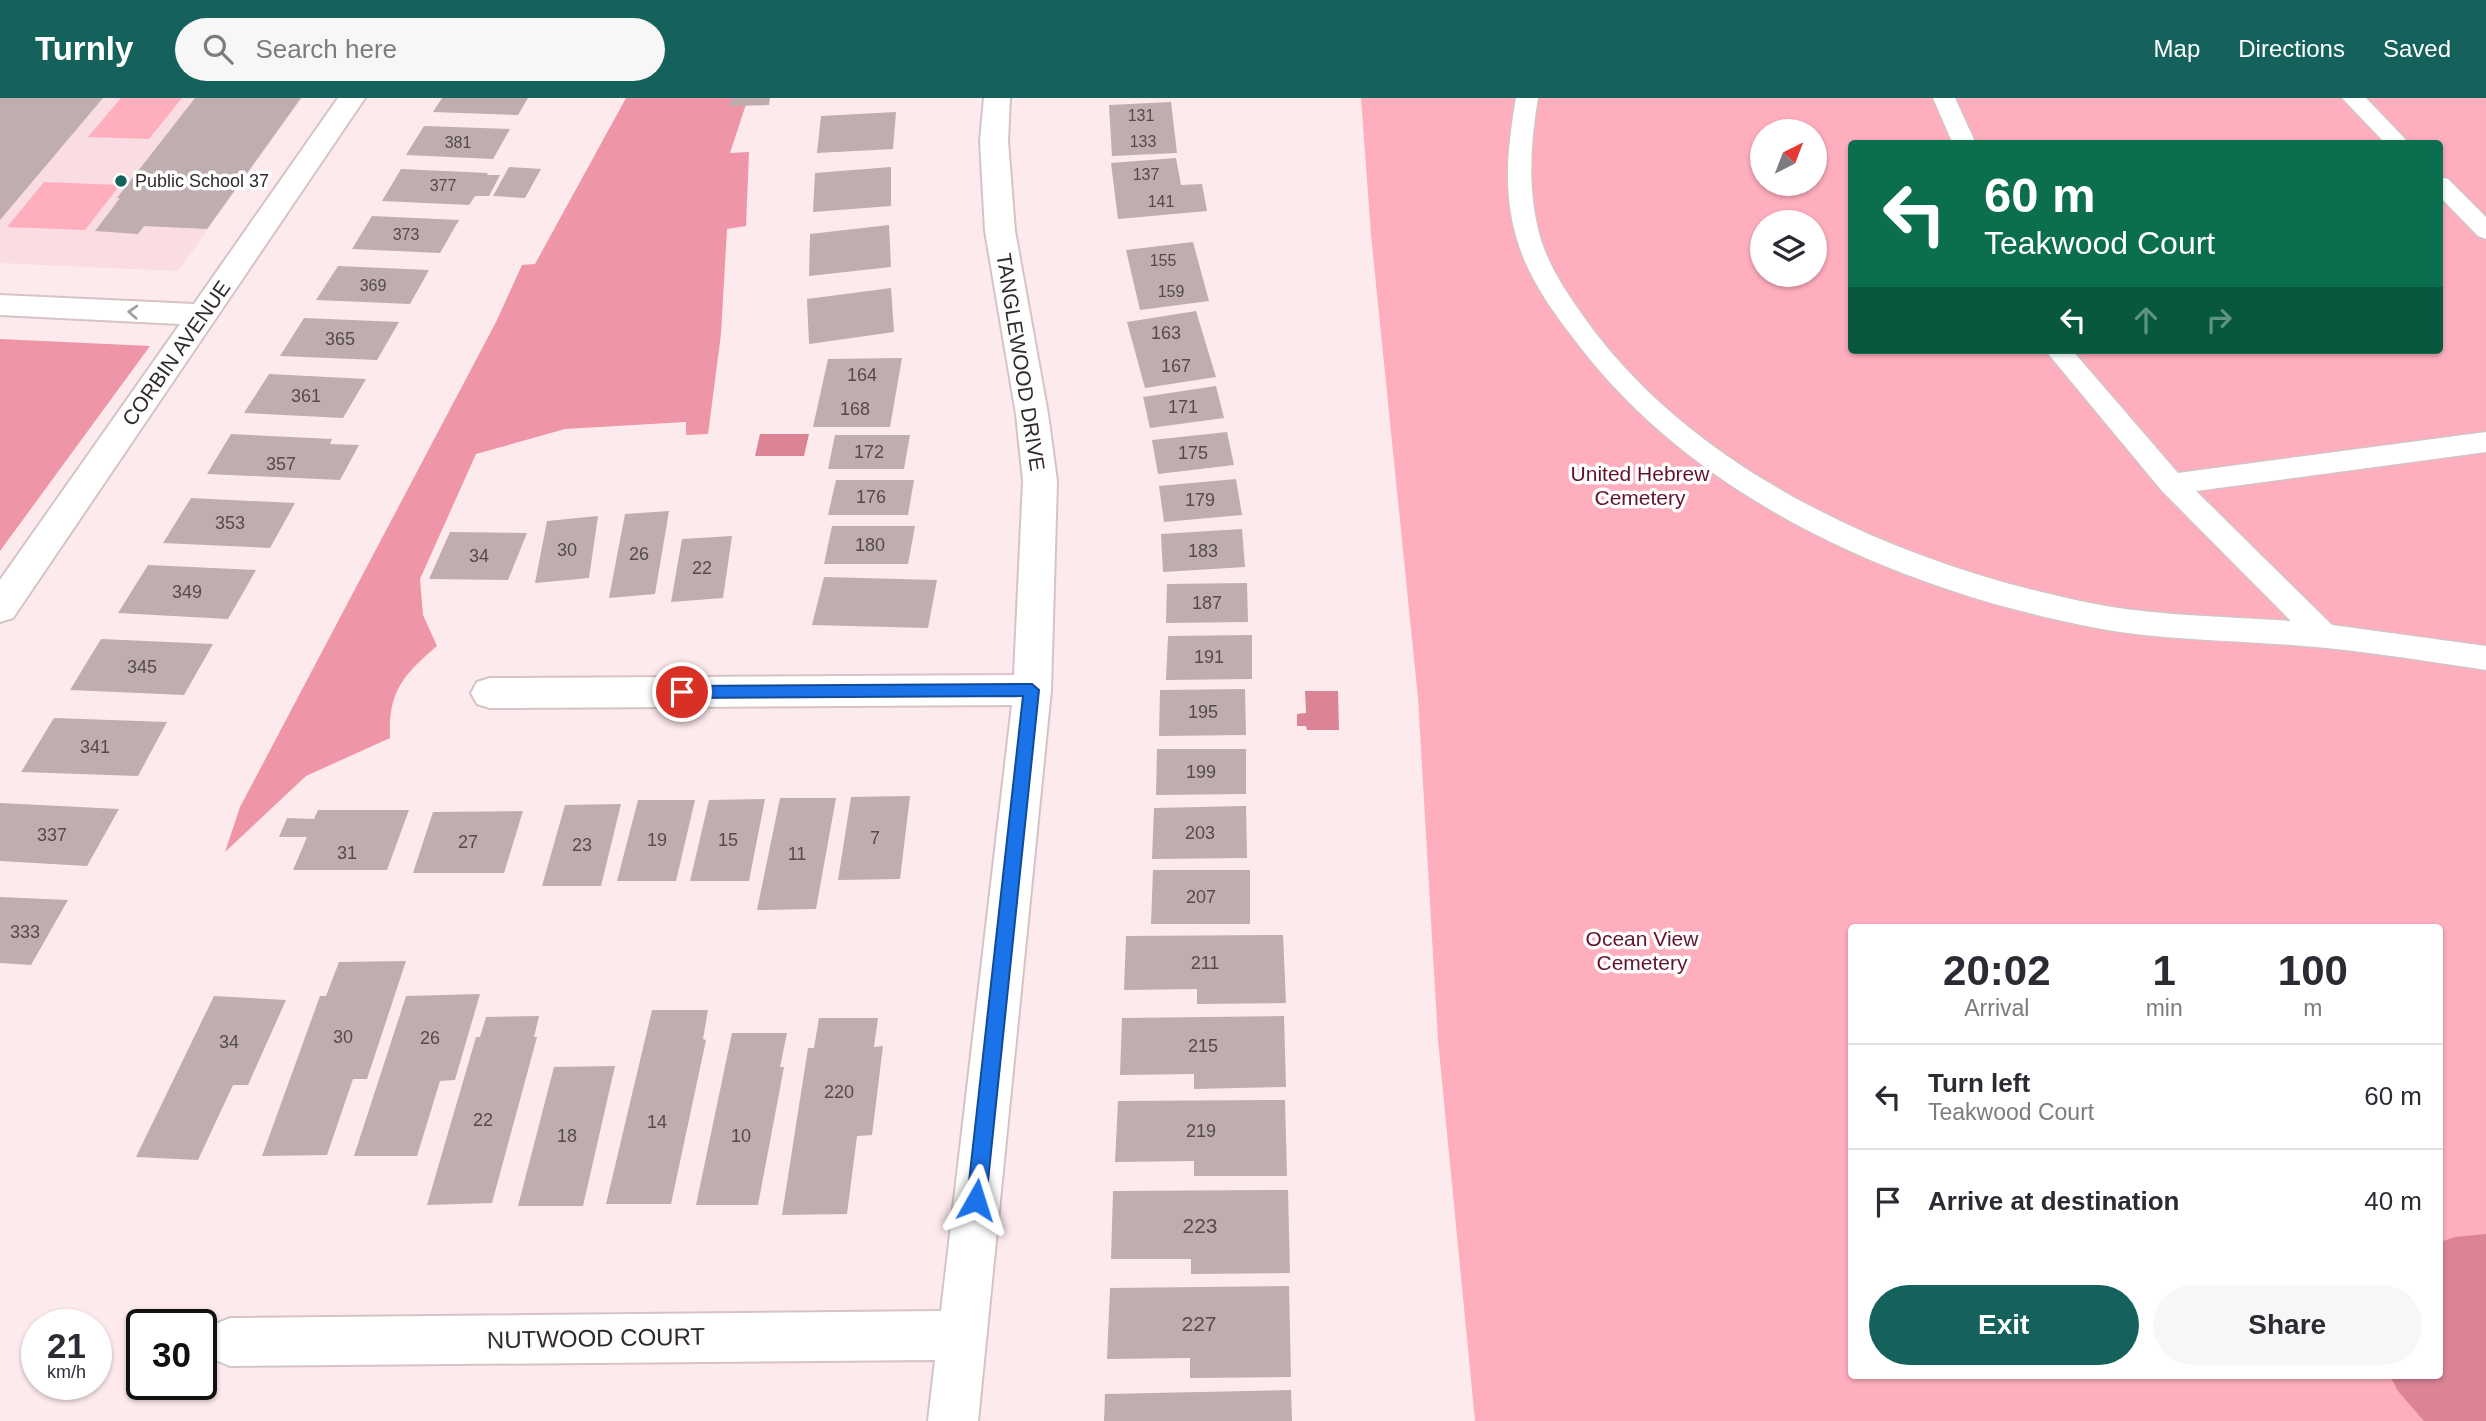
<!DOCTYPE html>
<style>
body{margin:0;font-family:Helvetica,sans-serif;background:#f7f7f7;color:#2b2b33;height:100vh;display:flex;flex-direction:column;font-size:26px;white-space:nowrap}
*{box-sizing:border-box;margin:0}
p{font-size:23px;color:#7c7c81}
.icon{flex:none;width:38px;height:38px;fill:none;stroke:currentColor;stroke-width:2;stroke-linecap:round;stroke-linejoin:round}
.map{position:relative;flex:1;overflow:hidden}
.side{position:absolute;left:1848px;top:826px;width:595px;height:455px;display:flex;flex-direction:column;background:#fff;border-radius:7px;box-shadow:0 2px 5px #0004}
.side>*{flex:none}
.banner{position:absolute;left:1848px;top:42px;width:595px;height:214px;border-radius:7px;box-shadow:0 2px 5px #0004;background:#0b6e4f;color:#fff;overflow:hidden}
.needle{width:46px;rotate:42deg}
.buttons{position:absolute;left:1750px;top:21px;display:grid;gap:14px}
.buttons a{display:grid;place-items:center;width:77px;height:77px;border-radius:50%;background:#fff;box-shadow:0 2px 5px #0004;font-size:35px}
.speed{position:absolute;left:21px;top:1211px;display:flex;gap:14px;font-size:35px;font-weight:700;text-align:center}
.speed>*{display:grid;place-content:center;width:91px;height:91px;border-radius:50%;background:#fff;box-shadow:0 2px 5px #0004;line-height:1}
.speed small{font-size:18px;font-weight:400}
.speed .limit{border:4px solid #111;border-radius:10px;background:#fff;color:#111}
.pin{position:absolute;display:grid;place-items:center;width:60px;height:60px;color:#fff;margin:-30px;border:4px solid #fff;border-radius:50%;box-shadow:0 2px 7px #0007}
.me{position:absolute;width:77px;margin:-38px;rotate:6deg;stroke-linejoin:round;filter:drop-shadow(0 0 5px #0008)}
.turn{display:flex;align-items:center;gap:24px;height:147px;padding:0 21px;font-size:32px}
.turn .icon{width:91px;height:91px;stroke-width:2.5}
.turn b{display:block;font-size:49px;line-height:60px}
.lanes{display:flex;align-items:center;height:66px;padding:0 21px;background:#0003;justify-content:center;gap:35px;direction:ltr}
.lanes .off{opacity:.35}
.eta{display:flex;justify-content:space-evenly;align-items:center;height:119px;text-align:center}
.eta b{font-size:42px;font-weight:700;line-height:49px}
.button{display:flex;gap:14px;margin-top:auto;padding:14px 21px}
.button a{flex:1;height:80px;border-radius:42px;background:#15625c;color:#fff;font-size:28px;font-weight:700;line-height:80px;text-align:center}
.button a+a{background:#f7f7f7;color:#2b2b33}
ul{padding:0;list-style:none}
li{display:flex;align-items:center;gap:21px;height:105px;padding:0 21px;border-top:2px solid #e1e1e2}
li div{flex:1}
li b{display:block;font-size:26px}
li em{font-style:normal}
header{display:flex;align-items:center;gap:42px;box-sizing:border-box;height:98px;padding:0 35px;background:#15625c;color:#fff}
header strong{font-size:33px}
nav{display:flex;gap:38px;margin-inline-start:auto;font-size:24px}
.search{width:490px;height:63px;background:#f7f7f7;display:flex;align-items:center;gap:18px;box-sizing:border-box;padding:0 24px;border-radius:38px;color:#7c7c81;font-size:26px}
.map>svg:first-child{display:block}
</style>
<header>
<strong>Turnly</strong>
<div class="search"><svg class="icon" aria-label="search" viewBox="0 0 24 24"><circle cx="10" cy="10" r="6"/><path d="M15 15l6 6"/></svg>Search here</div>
<nav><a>Map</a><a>Directions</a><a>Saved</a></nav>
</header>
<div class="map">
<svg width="2486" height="1323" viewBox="0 0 2486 1323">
<rect width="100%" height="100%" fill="#fdeaed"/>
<path fill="#f9dde2" d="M0,0H302L178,173L0,165Z"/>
<g fill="#ffaebe" fill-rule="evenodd">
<path d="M121,0H182L149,41L88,39Z"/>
<path d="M1361,0H2486V1323H1475L1438,942L1418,600L1371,137ZM1762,33H1815V86H1762ZM1852,46H2440V252H1852ZM1762,124H1815V177H1762ZM1852,830H2440V1278H1852Z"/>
<path d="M44,84L120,87L85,132L7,129Z"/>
</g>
<g fill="#ef95a8">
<path d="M626,0H748L730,55L749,54L746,128L727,131L721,236L708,336L686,337V324L565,331L476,356L420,481L423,517L437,548C403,577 388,594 390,640L306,678L225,754L240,709L496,224L522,167L535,166Z"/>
<path d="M0,241L150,248L0,453Z"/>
</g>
<g fill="#db8496">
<path d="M760,336H809L804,358H755Z"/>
<path d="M1305,593H1338L1339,632H1307L1306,628H1297V616L1306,615Z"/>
<path d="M2486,1136V1323H2424L2398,1293L2390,1278H2440V1144L2455,1139Z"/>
</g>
<g fill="#bfadb0">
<path d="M0,0H103L0,122Z"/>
<path d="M195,0H301L207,131L144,128L138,136L95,133L120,100H117Z"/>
<path d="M442,0H528L518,17L433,14Z"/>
<path d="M732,0H770L769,7L729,8Z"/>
<path d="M1171,4L1177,55L1112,58L1109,7Z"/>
<path d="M896,14L893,51L817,55L821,18Z"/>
<path d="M424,28L510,31L493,61L406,57Z"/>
<path d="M1176,60L1181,87L1202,86L1207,113L1118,121L1111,65Z"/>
<path d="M509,69L541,71L525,100L493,98Z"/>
<path d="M891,69V108L813,114L815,75Z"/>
<path d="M401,71L488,75L487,77H500L489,98H475L469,107L382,103Z"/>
<path d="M372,118L459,122L440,155L352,151Z"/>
<path d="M889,127L891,169L809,178L810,136Z"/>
<path d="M1193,144L1209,203L1140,212L1126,152Z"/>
<path d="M338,168L429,172L410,206L316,202Z"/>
<path d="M891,190L894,234L809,246L807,201Z"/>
<path d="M1196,213L1216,279L1145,290L1127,224Z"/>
<path d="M304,220L399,224L377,262L280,258Z"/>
<path d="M902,260L890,329H813L828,261Z"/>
<path d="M269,276L366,281L343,320L244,315Z"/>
<path d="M1216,288L1224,320L1150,330L1143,299Z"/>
<path d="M1227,334L1234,367L1158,376L1152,342Z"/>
<path d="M231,336L332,341L330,346L359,347L340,382L207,376Z"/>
<path d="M835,337H910L904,371H828Z"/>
<path d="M1236,381L1242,417L1164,424L1159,388Z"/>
<path d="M836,382H914L908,417H828Z"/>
<path d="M191,400L295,405L270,450L163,445Z"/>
<path d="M669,413L655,496L609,500L625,416Z"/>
<path d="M598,418L589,480L535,485L547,423Z"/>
<path d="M832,428H915L908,466H824Z"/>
<path d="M1242,431L1245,469L1163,474L1161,436Z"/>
<path d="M450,434L527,435L508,482L429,481Z"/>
<path d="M732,438L723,500L671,504L682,441Z"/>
<path d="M148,467L256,472L228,521L118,515Z"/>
<path d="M824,479L937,482L928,530L812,527Z"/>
<path d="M1247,485L1248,524L1166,525L1167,486Z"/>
<path d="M1252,537V581L1166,582L1168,538Z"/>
<path d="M101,541L213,546L184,597L70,592Z"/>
<path d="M1245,591L1246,637L1159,638L1160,592Z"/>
<path d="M54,620L167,624L138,678L21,674Z"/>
<path d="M1157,651H1246V696L1156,697Z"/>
<path d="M910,698L900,781L838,782L851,699Z"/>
<path d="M780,700H836L816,811L757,812Z"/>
<path d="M765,701L749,783H690L709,702Z"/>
<path d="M638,702H695L676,783H617Z"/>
<path d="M0,705L119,711L87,768L0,763Z"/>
<path d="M621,706L601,788H542L565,707Z"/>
<path d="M1246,708L1247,760L1152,761L1154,710Z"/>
<path d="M318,712H409L387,772H293L307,739H279L287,720L314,721Z"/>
<path d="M523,713L504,775H413L433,714Z"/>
<path d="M1153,772H1250V826H1151Z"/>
<path d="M0,799L68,802L31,867L0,865Z"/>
<path d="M1283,837L1286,905L1197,906V891L1124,892L1126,838Z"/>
<path d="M406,863L367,981H353L327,1057L262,1058L320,898H326L339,864Z"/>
<path d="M480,896L455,982L440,983L417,1058H354L406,898Z"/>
<path d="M214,898L286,902L248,987H233L198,1062L136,1059Z"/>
<path d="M652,912H708L703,941L706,942L671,1106H606Z"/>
<path d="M539,918L534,939H537L492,1105L427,1107L476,939H480L486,919Z"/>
<path d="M1284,918L1286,989L1194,991V976L1120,977L1122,920Z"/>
<path d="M819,920H878L874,949L883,948L872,1037L857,1038L847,1116L782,1117L808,950H814Z"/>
<path d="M732,935H787L780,969H784L758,1107H696Z"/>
<path d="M615,968L583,1108H518L554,969Z"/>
<path d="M1285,1002L1287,1078H1194V1063L1115,1064L1118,1003Z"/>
<path d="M1288,1092L1290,1175L1191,1176V1161H1111L1113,1093Z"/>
<path d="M1289,1188L1291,1279L1190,1280V1260L1107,1261L1110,1190Z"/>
<path d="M1291,1292L1292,1323H1104L1105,1296Z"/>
</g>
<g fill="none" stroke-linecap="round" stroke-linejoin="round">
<defs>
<g id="service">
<path d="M1516,0H1538C1530,47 1527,95 1541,142C1552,176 1573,204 1594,233C1706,380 1903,466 2080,503C2149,518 2220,518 2291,523L2162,393L2045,252H2072L2178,375L2486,334V354L2196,393L2332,527L2486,548V572C2426,563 2365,553 2304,548C2234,542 2165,543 2096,530C1900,492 1692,402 1571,237C1548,207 1526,175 1516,138C1503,92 1508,46 1516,0Z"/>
<path d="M1933,0H1955L1976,46H1953Z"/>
<path d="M2342,0H2366L2410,46H2386Z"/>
<path d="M2440,79L2448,81L2486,119V141L2478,138L2440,99Z"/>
</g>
<g id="minor">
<path d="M338,0H365L13,520L0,524V482L180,226L0,217V197L194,206Z"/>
<path d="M984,0H1010L1008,43L1015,133L1048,316L1057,383L1051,592L978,1323H928L935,1262L230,1268L213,1261L206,1244L213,1227L230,1220L941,1213L1012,607L490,610L477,606L471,595L477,584L490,580L1014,577L1023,383L1016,316L985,133L980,43Z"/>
</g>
</defs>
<use href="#service" stroke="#d5c3c5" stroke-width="3"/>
<use href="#minor" stroke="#d5c3c5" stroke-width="4"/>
<use href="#service" fill="#fff" fill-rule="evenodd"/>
<use href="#minor" fill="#fff" fill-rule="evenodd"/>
</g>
<defs><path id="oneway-chevron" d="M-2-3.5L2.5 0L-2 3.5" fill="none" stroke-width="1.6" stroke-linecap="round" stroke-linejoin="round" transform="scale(1.75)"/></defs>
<use stroke="#a29fa0" href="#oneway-chevron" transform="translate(133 214) rotate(-177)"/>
<path fill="#1a73e8" stroke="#114b97" stroke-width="2" d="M1032,586L1039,592L986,1102L983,1109L976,1112L970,1109L967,1102L1023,598L682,600L674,594L682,588Z"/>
<circle fill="#15625c" stroke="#fdfdfd" stroke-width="2.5" cx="121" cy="83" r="7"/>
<g text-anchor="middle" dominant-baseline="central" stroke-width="7" stroke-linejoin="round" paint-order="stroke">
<g font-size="16" fill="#544b4c">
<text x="1141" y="17">131</text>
<text x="1143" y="43">133</text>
<text x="458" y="44">381</text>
<text x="1146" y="76">137</text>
<text x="443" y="87">377</text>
<text x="1161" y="103">141</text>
<text x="406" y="136">373</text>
<text x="1163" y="162">155</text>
<text x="373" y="187">369</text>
<text x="1171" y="193">159</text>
</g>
<g font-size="18" fill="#312a2b" stroke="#fdfdfd" text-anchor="start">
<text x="135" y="83">Public School 37</text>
</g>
<g font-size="18" fill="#544b4c">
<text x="1166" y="235">163</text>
<text x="340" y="241">365</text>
<text x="1176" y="268">167</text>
<text x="862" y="277">164</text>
<text x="306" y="298">361</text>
<text x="1183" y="309">171</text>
<text x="855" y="311">168</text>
<text x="869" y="354">172</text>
<text x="1193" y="355">175</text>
<text x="281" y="366">357</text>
<text x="871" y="399">176</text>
<text x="1200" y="402">179</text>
<text x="230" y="425">353</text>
<text x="870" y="447">180</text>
<text x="567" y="452">30</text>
<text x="1203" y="453">183</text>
<text x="639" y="456">26</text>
<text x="479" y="458">34</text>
<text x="702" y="470">22</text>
<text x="187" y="494">349</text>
<text x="1207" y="505">187</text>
<text x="1209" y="559">191</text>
<text x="142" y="569">345</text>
<text x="1203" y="614">195</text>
<text x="95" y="649">341</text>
<text x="1201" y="674">199</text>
<text x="1200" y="735">203</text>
<text x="52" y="737">337</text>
<text x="875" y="740">7</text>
<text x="657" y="742">19</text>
<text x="728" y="742">15</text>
<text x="468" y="744">27</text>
<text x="582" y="747">23</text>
<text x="347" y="755">31</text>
<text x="797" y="756">11</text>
<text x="1201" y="799">207</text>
<text x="25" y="834">333</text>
<text x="1205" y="865">211</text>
<text x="343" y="939">30</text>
<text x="430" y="940">26</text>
<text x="229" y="944">34</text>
<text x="1203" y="948">215</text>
<text x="839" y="994">220</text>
<text x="483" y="1022">22</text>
<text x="657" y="1024">14</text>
<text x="1201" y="1033">219</text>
<text x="567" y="1038">18</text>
<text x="741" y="1038">10</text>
</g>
<g font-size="21" fill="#312a2b" stroke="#fdfdfd">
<text transform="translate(176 255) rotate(-55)">CORBIN AVENUE</text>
<text transform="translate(1021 264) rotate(81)">TANGLEWOOD DRIVE</text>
</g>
<g font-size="21" fill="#62142d" stroke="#fdfdfd">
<text x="1640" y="375">United Hebrew<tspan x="1640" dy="24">Cemetery</tspan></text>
<text x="1642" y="840">Ocean View<tspan x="1642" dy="24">Cemetery</tspan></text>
</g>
<g font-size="21" fill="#544b4c">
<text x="1200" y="1127">223</text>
<text x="1199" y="1225">227</text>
</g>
<g font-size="24" fill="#312a2b" stroke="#fdfdfd">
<text transform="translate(596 1240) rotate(-1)">NUTWOOD COURT</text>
</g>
</g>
</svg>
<div class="buttons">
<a><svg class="needle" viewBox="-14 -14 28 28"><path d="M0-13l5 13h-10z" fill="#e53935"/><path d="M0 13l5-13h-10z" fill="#7c7c81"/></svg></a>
<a><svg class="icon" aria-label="layers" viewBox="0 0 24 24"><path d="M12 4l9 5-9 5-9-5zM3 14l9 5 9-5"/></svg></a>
</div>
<div class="speed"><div>21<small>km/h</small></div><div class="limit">30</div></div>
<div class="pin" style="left:682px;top:594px;background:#d93025"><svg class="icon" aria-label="arrive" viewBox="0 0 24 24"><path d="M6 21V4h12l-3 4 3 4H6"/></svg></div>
<svg class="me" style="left:976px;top:1102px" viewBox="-20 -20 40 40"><path d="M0-17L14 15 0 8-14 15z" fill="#1a73e8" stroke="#fff" stroke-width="4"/></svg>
<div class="banner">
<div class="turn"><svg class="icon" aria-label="left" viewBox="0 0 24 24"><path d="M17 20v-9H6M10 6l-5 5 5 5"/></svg><div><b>60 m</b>Teakwood Court</div></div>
<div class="lanes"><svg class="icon" aria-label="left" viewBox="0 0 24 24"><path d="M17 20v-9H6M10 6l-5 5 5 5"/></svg><svg class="icon off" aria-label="ahead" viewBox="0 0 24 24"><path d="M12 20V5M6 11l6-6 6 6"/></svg><svg class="icon off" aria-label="right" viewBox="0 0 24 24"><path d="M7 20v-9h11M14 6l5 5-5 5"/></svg></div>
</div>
<section class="side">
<div class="eta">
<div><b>20:02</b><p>Arrival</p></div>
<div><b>1</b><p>min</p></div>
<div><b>100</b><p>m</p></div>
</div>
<ul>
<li><svg class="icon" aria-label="left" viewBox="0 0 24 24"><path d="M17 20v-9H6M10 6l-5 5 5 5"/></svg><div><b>Turn left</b><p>Teakwood Court</p></div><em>60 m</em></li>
<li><svg class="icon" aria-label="arrive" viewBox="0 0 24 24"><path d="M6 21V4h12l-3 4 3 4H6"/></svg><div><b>Arrive at destination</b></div><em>40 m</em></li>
</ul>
<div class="button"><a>Exit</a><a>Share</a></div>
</section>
</div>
